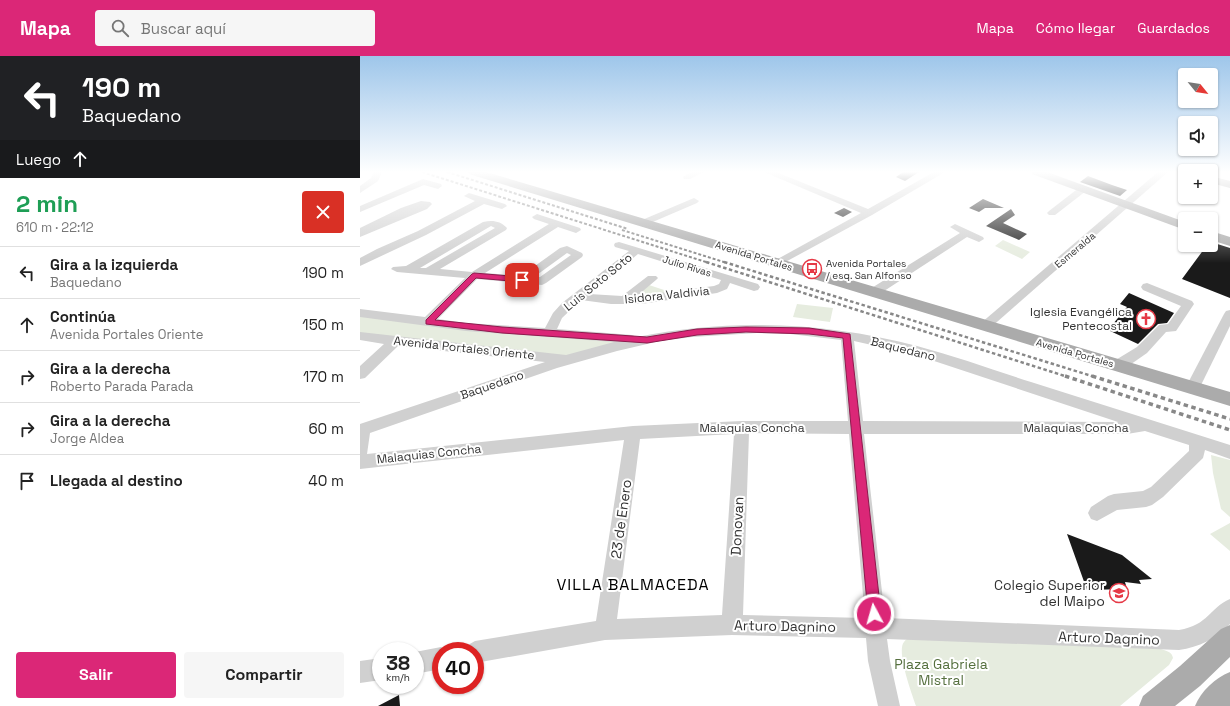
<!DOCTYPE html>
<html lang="es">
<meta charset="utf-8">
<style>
body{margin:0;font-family:"Space Grotesk",sans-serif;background:#f6f6f6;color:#222;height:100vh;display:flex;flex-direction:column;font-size:15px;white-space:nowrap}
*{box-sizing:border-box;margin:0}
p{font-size:13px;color:#767676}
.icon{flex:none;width:22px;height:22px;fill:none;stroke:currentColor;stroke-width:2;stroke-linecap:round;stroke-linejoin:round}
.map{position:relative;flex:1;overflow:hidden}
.details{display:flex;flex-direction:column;background:#fff;width:360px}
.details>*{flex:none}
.top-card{background:#202124;color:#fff;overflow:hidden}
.needle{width:26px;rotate:120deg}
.fabs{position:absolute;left:818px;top:12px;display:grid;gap:8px}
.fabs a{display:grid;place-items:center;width:40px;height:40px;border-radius:4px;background:#fff;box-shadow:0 1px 3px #0004;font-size:20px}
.speed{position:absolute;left:12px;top:586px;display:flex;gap:8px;font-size:20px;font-weight:700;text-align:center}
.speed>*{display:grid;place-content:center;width:52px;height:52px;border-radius:50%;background:#fff;box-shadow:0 1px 3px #0004;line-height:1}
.speed small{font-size:10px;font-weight:400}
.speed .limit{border:6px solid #d22;background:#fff;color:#111}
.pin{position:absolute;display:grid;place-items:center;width:34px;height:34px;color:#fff;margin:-17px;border-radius:8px;box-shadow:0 2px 6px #0006}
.me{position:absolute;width:44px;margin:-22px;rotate:354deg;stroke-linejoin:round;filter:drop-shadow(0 0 3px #0008)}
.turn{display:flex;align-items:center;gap:14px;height:84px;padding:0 16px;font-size:18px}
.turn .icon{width:52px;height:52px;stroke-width:2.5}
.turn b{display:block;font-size:28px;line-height:34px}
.then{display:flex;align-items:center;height:38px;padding:0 16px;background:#0003;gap:8px;font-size:15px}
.round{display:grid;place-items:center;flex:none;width:42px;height:42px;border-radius:4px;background:#f6f6f6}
.overview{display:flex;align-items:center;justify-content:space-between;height:68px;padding:0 16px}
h1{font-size:24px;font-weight:700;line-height:30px;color:#1e9e55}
.action{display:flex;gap:8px;margin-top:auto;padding:8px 16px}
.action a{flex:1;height:46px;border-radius:4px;background:#db2777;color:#fff;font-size:16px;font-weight:700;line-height:46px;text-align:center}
.action a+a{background:#f6f6f6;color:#222}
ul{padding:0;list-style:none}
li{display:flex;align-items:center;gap:12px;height:52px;padding:0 16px;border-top:1px solid #e0e0e0}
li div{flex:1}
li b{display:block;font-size:15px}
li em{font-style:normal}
header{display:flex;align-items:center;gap:24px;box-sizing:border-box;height:56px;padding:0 20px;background:#db2777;color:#fff}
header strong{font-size:19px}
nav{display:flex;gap:22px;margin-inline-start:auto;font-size:14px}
.search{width:280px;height:36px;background:#f6f6f6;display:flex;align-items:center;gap:10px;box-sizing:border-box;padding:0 14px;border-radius:4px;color:#767676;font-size:15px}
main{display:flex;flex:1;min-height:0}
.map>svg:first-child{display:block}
</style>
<header>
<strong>Mapa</strong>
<div class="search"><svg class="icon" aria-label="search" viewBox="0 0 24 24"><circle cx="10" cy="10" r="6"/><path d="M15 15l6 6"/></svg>Buscar aquí</div>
<nav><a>Mapa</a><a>Cómo llegar</a><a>Guardados</a></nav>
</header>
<main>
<section class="details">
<div class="top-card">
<div class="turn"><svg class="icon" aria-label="left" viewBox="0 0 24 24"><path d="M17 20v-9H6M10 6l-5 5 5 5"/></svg><div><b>190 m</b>Baquedano</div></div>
<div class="then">Luego<svg class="icon" aria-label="ahead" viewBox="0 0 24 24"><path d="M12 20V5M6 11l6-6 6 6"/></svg></div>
</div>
<div class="overview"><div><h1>2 min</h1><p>610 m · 22:12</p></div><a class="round" style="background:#d93025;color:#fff"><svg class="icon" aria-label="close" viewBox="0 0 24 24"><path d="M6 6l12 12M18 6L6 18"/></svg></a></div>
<ul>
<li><svg class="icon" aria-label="left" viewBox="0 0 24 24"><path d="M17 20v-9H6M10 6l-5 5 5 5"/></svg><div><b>Gira a la izquierda</b><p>Baquedano</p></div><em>190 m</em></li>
<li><svg class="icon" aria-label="ahead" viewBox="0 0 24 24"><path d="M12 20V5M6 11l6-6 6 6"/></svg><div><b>Continúa</b><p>Avenida Portales Oriente</p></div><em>150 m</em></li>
<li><svg class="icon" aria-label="right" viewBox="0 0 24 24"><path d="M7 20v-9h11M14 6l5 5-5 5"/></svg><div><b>Gira a la derecha</b><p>Roberto Parada Parada</p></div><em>170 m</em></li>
<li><svg class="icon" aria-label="right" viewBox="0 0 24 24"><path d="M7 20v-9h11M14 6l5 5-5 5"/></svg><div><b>Gira a la derecha</b><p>Jorge Aldea</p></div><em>60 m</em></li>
<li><svg class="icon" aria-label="arrive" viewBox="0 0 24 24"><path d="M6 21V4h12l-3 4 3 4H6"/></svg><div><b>Llegada al destino</b></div><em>40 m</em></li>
</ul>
<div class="action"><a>Salir</a><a>Compartir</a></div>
</section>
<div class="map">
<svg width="870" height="650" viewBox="0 0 870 650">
<rect width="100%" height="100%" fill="#fff"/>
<g fill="#e6ecdf">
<path d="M643,184L670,196L662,203L635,190Z"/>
<path d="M286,228L313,237L270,243Z"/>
<path d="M437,248L473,252L470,266L433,261Z"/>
<path d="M0,258L262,285L207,302L0,277Z"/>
<path d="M851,399L870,404V461L861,453L853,417Z"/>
<path d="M870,467V495L850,478Z"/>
<path d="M558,581L801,593C807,595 812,596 813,602L809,609L760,650H556C552,638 536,595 544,586C547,581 552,582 558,581Z"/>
</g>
<g fill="#1a1a1a">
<path d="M543,116H559L545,125L536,121Z"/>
<path d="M728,120L752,129L767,134L760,140L720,126Z"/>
<path d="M623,143L644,152H625L619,156L609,152Z"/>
<path d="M484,152L492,156L483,161L474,157Z"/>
<path d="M651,153L655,159L643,167L667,178L659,184L626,170Z"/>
<path d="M851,186L870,192V242L822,223L847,189H851Z"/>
<path d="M769,237L814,257L807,267L798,268L778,288L748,274L767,251L760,248Z"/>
<path d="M707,478L762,499L792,523L779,524L781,528L765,526L767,533L727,534Z"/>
<path d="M39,639L40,650H18Z"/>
</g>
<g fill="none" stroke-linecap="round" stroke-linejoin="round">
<g fill="#d0d0d0" fill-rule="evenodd">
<path d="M14,116H22L18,125L0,137V130L11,122Z"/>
<path d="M331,116H344L330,123H324L323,121Z"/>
<path d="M404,116H416L508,153L574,116H585L512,159L418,210L414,209L413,207L414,205L501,157Z"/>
<path d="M798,116H808L629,273L625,274L621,273L619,270L621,267Z"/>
<path d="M63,123L81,128L82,130L78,133L64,129L0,156V150Z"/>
<path d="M723,130L726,131L728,133L726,135L695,159H689L687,157L689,155L720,131Z"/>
<path d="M109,137L145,148L147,150L142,153L124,148L66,179L0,210V202L17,193L58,175L115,145L104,140Z"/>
<path d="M334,142L339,145L337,147L288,168L285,169L280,166L282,164Z"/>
<path d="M61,145L70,146L72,148L67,153L0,181V172L41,152Z"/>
<path d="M177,158L220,172L221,174L216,177L198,171L125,217L161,220L200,192L207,190L222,197L223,199L222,201L186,227L182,229L117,223L78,263L106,267L185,272L193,257L202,247L269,195L255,191L254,189L255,187L259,186L398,228L400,231L398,234L394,235L370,227L367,233L357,237L281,248H251L221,244L202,262L197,273L272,279L277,281C370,262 465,266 557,290C595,300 633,314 671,326C737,347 804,368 870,389V403L845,394L843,402L803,441L792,449L786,451L757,454L737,465L731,463L728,457L731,451L748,440L754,438L783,435L791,431L829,395V389L785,375L767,378H504L525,562L819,574C849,569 849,552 870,543V568C856,583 839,591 819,594L527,583L530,605L540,650H518L508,605L506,582L372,579L245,584L115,607V595H105L108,589L115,585L236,565L264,384L0,413V368L185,306L38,290L5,322L0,323V310L24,288L0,284V276L206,299L254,286L106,275L0,261V253L65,261L105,222L37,216L31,213L33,211L46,210L123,166C133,164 140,165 147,172L146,174L80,213L112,216L189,168L174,163L172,161ZM131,170L135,172L66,212H60ZM207,197L211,199L180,221H174ZM278,198L361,224L359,228L354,230L277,240L296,224L298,222L296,220H288L262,240L229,238ZM397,277L430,278L481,284L488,365H382L273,370L7,398L10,377L197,312L257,295L300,285L332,281ZM494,285L556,299L758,366L503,365ZM389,377L489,378L505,562L383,559ZM374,378L362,559L257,563L280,383Z"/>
<path d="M595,168L623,181L624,183L619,186L607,181L518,239H510L508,236L510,233L600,177L590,171Z"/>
<path d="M787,227L832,245L834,248L816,275L806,276L787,297L764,313L759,314L754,313L752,309L754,305L777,291L799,269L808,268L821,250L783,234L781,231L783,228Z"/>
<path d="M870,254V270L843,325L841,329L836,330L831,329L829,325L864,258L866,255Z"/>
<path d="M81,591L89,595H81V613L55,618V596Z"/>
<path d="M21,602V624L0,627V605Z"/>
</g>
<g fill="#ababab" fill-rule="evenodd">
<path d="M108,116H126L870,336V350L109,118Z"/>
<path d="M671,116H687L825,166V174L672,118Z"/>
<path d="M851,120L870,125V132L851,127Z"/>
<path d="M851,175L870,181V190L851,184Z"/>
<path d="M870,569V601L840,630L815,650H779L783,640L820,610L861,573Z"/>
<path d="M870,616V650H835C841,635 855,622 870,616Z"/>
</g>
<g stroke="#888" stroke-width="2" stroke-dasharray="3 2" stroke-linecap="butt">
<path d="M62,116L349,207"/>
<path d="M87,116L268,173"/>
<path d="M262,174L367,207"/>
</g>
<g stroke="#888" stroke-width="2.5" stroke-dasharray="3.5 2.5" stroke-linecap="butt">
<path d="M346,206L708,321"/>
<path d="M364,206L735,321"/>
</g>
<g stroke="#888" stroke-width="3.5" stroke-dasharray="4.5 3.5" stroke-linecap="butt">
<path d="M705,320L870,374"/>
<path d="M732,320L870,363"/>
</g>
</g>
<linearGradient id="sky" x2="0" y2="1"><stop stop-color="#9ec6ea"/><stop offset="0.56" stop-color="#fff"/><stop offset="1" stop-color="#fff" stop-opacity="0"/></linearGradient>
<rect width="870" height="207" fill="url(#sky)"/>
<path fill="#db2777" stroke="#8e194d" d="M114,217L162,221L166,224L162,226L116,222L75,264L142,271L287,281L337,273L386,271L449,272L490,278L521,558L519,562L514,564L509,562L508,558L483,282L449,278L386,276L337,279L287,287L142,277L66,268V264L112,218Z"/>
<defs>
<symbol id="bus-ring" viewBox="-11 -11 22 22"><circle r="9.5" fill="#fff" stroke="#e63946" stroke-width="1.5"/><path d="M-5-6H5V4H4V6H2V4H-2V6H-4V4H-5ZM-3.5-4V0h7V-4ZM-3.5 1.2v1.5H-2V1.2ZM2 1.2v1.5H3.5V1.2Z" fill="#e63946"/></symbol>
<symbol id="church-ring" viewBox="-11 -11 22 22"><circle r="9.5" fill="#fff" stroke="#e63946" stroke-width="1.5"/><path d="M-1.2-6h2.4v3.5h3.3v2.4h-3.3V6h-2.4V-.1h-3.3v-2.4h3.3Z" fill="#e63946"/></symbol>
<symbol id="school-ring" viewBox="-11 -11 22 22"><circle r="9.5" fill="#fff" stroke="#e63946" stroke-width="1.5"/><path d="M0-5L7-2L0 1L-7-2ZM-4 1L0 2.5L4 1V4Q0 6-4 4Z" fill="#e63946"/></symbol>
</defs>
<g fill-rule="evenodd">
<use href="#bus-ring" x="441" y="202" width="22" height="22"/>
<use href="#church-ring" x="775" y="252" width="22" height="22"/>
<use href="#school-ring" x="748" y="526" width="22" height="22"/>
</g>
<g text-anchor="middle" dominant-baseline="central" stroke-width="4" stroke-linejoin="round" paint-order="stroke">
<g font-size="10" fill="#333" stroke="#fff">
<text transform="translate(715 194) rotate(-40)">Esmeralda</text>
<text transform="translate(394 200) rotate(17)">Avenida Portales</text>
<text transform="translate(327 210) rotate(17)">Julio Rivas</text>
<text transform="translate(715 297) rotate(16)">Avenida Portales</text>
</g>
<g font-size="10" fill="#333" stroke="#fff" text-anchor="start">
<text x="466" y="207">Avenida Portales<tspan x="466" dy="12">/ esq. San Alfonso</tspan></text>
</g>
<g font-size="12" fill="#333" stroke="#fff">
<text transform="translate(238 226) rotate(-39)">Luis Soto Soto</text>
<text transform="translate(307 239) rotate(-6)">Isidora Valdivia</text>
<text transform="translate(104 292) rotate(6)">Avenida Portales Oriente</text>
<text transform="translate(543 293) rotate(14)">Baquedano</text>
<text transform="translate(132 329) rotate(-19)">Baquedano</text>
<text x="392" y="372">Malaquias Concha</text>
<text x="716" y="372">Malaquias Concha</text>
<text transform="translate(69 398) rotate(-6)">Malaquias Concha</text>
</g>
<g font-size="12" fill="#333" stroke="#fff" text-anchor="end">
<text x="772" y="256">Iglesia Evangélica<tspan x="772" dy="14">Pentecostal</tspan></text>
</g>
<g font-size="14" fill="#333" stroke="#fff">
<text transform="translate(261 463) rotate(-82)">23 de Enero</text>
<text transform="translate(377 470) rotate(-87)">Donovan</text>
<text transform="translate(425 570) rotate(1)">Arturo Dagnino</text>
<text transform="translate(749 582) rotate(2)">Arturo Dagnino</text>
</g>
<g font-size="14" fill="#333" stroke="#fff" text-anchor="end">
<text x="745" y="529">Colegio Superior<tspan x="745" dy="16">del Maipo</tspan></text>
</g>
<g font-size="14" fill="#56703f" stroke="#fff">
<text x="581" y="608">Plaza Gabriela<tspan x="581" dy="16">Mistral</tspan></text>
</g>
<g font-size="16" letter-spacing="1" fill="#000" stroke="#fff">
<text x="273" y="528">VILLA BALMACEDA</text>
</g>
</g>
</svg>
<div class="fabs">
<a><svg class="needle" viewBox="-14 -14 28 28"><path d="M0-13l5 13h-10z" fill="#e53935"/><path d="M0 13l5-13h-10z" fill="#767676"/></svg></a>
<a><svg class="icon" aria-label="sound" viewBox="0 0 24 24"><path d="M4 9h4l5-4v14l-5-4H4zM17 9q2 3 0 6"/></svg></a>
<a>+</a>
<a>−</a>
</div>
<div class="speed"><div>38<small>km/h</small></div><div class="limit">40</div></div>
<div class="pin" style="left:162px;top:224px;background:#d93025"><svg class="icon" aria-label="arrive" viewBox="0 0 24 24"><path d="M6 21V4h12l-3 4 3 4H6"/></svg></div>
<svg class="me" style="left:514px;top:558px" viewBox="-20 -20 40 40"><circle r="17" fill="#db2777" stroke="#fff" stroke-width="3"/><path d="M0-11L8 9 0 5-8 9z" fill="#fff"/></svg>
</div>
</main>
